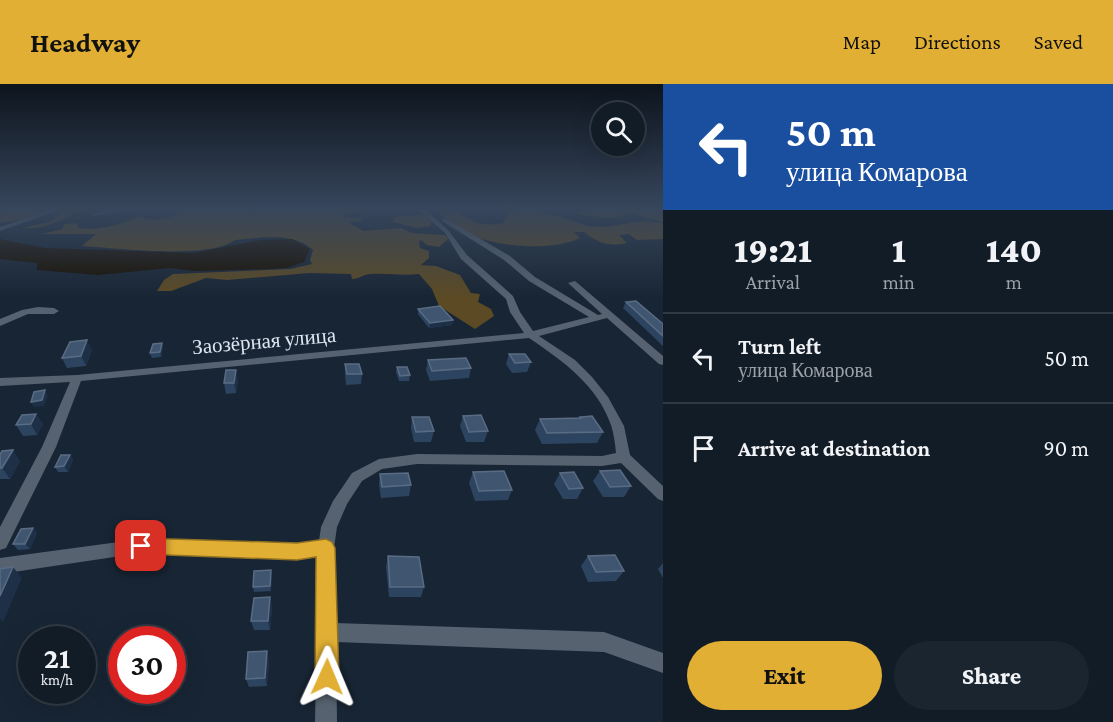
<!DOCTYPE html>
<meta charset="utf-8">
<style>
body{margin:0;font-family:"Crimson Pro",serif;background:#1b252f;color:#f1f3f6;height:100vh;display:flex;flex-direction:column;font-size:22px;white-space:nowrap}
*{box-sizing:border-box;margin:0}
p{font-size:20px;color:#9ca1a7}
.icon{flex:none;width:33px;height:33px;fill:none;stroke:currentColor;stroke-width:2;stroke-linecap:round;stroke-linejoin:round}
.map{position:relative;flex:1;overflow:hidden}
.details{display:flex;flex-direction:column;background:#121c27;width:450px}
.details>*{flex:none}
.guide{background:#1a4fa0;color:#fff;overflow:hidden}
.fabs{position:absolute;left:591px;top:18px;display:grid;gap:12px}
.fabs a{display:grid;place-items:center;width:54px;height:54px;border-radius:50%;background:#121c27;box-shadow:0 6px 24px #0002,0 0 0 2px #313a44;font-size:30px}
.speed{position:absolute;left:18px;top:542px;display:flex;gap:12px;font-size:30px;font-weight:700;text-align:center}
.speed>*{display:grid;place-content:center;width:78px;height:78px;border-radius:50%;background:#121c27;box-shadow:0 6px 24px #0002,0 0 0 2px #313a44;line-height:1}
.speed small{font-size:15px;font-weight:400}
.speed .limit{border:9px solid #d22;background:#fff;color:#111}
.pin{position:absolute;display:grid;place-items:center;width:51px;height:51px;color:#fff;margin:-26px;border-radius:12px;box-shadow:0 3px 9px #0006}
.me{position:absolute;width:66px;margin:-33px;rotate:1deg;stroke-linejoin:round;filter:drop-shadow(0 0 4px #0008)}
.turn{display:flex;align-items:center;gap:21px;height:126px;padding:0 24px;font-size:27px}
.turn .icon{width:78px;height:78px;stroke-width:2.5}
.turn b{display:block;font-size:42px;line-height:51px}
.eta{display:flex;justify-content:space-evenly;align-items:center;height:102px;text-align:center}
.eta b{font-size:36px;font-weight:800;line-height:42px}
.action{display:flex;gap:12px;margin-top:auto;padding:12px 24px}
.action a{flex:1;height:69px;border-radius:36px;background:#e1af34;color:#111;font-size:24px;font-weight:800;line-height:69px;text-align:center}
.action a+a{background:#1b252f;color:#f1f3f6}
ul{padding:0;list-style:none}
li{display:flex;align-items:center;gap:18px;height:90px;padding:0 24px;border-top:2px solid #313a44}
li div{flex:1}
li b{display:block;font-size:22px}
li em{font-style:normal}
header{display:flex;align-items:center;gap:36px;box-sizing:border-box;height:84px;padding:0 30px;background:#e1af34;color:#111}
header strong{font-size:28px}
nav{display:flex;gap:33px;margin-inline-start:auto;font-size:21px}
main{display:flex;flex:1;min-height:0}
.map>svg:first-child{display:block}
</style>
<header>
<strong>Headway</strong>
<nav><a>Map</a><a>Directions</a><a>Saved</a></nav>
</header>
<main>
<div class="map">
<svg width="663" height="638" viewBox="0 0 663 638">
<rect width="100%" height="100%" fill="#182534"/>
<g fill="#5b4a24">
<path d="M10,125H53L21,136L0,139V128Z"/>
<path d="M65,125H87C63,132 52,146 23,144L49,138L59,131L58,128Z"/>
<path d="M176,125H360L356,130L346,129L343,133L361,134V137L348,138L363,147L401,144L412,149L445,151L448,155L439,163L427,161L421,156L419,158L420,164L429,167V174L421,181L436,182L460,191L471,209L480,210L478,218L491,225L494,232L475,245L439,222L432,205L419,190C403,192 387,189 371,190C364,190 359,195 352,195L351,190L309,189L227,196L206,194L171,207H157L164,196L173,190L290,185L312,180L310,176L313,166C292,147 261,154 235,156C208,176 118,164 82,162L96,150H42L63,145L64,140L77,139L78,144C101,147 119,141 139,132C150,139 166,134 178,131L173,126Z"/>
<path d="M434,125C459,125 454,128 475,138C484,142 495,140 504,139L507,129L515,125H542L541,129L557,131L587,142L604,143L644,137L663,139V155L637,156L629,150L619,151L627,159C609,163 598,159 584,148H574L580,154C551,168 493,163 464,148C453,142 443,132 434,125Z"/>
<path d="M584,125H663V138L629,129L620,133L606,134L577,130Z"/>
<path d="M423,130L431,135V142L417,144L393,138L394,133Z"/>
</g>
<path fill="#180f00" d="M0,155L45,164L194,169L260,156L292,155L310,165L304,178L286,184L270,185L195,187L170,184L98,191L37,186V179L0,175Z"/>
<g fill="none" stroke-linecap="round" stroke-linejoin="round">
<g fill="#566270" fill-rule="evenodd">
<path d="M53,125H62L0,147V143Z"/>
<path d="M116,125H132L94,132L91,130Z"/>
<path d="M418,125H425L449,147L467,171L513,212L520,228L533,247L589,233L529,197L504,176L442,137V135H446L510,172L535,193L598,231L602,230L568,199L575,197L663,272V281L659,280L607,234L539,252L575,276L592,293L608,313L624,342L630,371L663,402V417L658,415L621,379L602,382L417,380L382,385L362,397L347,420L337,443L334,464L335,539L604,548L663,569V589L604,568L336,558L337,638H315L318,472L297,475L141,469L0,490V474L141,455L297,459L319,457L321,443L333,417L352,389L379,375L417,370L602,372L616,369C615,360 614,350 611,341C597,301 563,277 529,254L81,297L56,363L6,464L0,466V443L42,363L70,298L0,302V294L77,291L524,249L510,228L506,215L461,175L445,149Z"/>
<path d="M38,223L54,224L59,227L54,230H28L0,242V235L22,226Z"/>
</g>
</g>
<g fill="#2d4460">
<path d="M626,218L663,240V262L623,224Z"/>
<path d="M418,225L453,236L452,241L429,244L418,230Z"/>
<path d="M162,259L163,264L161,273L152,274L150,269Z"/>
<path d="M92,266L86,282L67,284L62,274Z"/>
<path d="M509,270L531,278L527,288L512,289L506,280Z"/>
<path d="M428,276L471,284L469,294L430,297L426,286Z"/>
<path d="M345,280L362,290L361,300L346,301L345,291Z"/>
<path d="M397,283L410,291L409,297H399L396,288Z"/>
<path d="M238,296L236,309L226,310L224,299Z"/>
<path d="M36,330L43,340L37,351L23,352L16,341Z"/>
<path d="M463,332L488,347L484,358H466L460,342Z"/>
<path d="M412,333L434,347L431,358H414L411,344Z"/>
<path d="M580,333L603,348L597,359L542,360L535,346L540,335L579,334Z"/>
<path d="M0,370L20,377L10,395H0Z"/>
<path d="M70,371L73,376L68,388H58L55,383Z"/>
<path d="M600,387L631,402L624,413H603L593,397Z"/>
<path d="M473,388L512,406L508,416L475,417L469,399Z"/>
<path d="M560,389L583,404L577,415H563L554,400Z"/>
<path d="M380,390L411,401L409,412L381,414L379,401Z"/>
<path d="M33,444L37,449L30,465L18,466L13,460Z"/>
<path d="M388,472L424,503L421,513H389L386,483Z"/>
<path d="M588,472L624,487L616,497L588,498L581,482Z"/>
<path d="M663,479V494L658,485Z"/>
<path d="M271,486L272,491L271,507L254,508L253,503Z"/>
<path d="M270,513L272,523L270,546H254L251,537Z"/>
<path d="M269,576L267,602L249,603L246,595Z"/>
</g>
<g fill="#1d3048">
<path d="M453,236L452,241L429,244L430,239Z"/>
<path d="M87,256L92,266L86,282L81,272Z"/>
<path d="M162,259L163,264L161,273L160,268Z"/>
<path d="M236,286L238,296L236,309L234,299Z"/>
<path d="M45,306L48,312L44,322L34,323L31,318Z"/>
<path d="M36,330L43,340L37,351L31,340Z"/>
<path d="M13,366L20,377L10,395L2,384Z"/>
<path d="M70,371L73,376L68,388L64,382Z"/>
<path d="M33,444L37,449L30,465L25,460Z"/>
<path d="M13,483L22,494L3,538L0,535V512Z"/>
<path d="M271,486L272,491L271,507L270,502Z"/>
<path d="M270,513L272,523L270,546L268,537Z"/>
<path d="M267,567L269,576L267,602L265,594Z"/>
</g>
<g fill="#405670" stroke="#596c84" stroke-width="1.5">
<path d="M636,217L663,240V252L626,218Z"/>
<path d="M440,222L453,236L430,239L418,225Z"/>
<path d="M87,256L81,272L62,274L70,258Z"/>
<path d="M162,259L160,268L150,269L153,260Z"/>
<path d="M509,270H525L531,278L515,279Z"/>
<path d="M466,274L471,284L432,287L428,276Z"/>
<path d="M345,280H359L362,290H347Z"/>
<path d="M397,283H407L410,291L400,292Z"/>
<path d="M226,286H236L234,299H224Z"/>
<path d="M45,306L42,316L31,318L34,308Z"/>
<path d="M36,330L31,340L16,341L22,331Z"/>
<path d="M481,331L488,347L469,348L463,332Z"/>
<path d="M592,332L603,348L547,349L540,335L581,334L580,333Z"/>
<path d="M412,333H429L434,347L416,348Z"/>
<path d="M13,366L2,384H0V370L2,367Z"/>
<path d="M61,371H70L64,382L55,383Z"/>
<path d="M620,386L631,402L610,403L600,387Z"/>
<path d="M504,387L512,406L479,407L473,388Z"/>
<path d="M574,388L583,404L569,405L560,389Z"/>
<path d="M408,389L411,401L382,403L380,390Z"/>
<path d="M33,444L25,460H13L21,445Z"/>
<path d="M615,471L624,487L596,488L588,472Z"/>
<path d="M388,472L419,473L424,503H390Z"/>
<path d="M13,483L0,512V485Z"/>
<path d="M271,486L270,502L253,503L254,487Z"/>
<path d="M270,513L268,537H251L254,514Z"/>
<path d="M267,567L265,594L246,595L248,568Z"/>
</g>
<linearGradient id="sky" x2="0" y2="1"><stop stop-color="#0d141d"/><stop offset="0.58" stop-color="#37465c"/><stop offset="1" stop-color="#37465c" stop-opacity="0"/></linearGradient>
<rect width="663" height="214" fill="url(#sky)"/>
<path fill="#e1af34" stroke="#927222" stroke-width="1.5" d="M141,454L297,459L326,455L332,458L335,464L339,593L335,601L327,604L319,601L315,593L316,473L297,476L141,470L134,468L131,462L134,456Z"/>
<g text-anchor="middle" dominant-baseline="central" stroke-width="4.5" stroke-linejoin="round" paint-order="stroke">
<g font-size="21" fill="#dee6f1" stroke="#182534">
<text transform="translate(264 257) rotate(-5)">Заозёрная улица</text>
</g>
</g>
</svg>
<div class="fabs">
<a><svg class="icon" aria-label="search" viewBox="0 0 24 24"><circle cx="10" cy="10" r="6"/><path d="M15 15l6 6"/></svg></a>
</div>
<div class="speed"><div>21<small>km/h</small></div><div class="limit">30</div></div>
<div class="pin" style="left:141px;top:462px;background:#d93025"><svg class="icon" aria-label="arrive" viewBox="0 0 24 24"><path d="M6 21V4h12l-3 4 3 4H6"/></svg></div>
<svg class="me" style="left:327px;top:593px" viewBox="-20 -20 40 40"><path d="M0-17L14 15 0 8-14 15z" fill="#e1af34" stroke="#fff" stroke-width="4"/></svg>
</div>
<section class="details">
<div class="guide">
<div class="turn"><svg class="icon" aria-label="left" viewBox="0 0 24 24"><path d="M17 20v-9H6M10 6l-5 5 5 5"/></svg><div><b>50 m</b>улица Комарова</div></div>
</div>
<div class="eta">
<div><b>19:21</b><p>Arrival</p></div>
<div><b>1</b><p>min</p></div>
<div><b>140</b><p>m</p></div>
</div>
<ul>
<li><svg class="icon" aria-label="left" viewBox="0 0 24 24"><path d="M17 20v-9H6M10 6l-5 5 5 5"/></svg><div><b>Turn left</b><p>улица Комарова</p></div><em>50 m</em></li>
<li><svg class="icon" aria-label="arrive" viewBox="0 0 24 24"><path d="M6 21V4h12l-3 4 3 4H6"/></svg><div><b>Arrive at destination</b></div><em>90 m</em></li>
</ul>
<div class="action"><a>Exit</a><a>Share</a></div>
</section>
</main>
